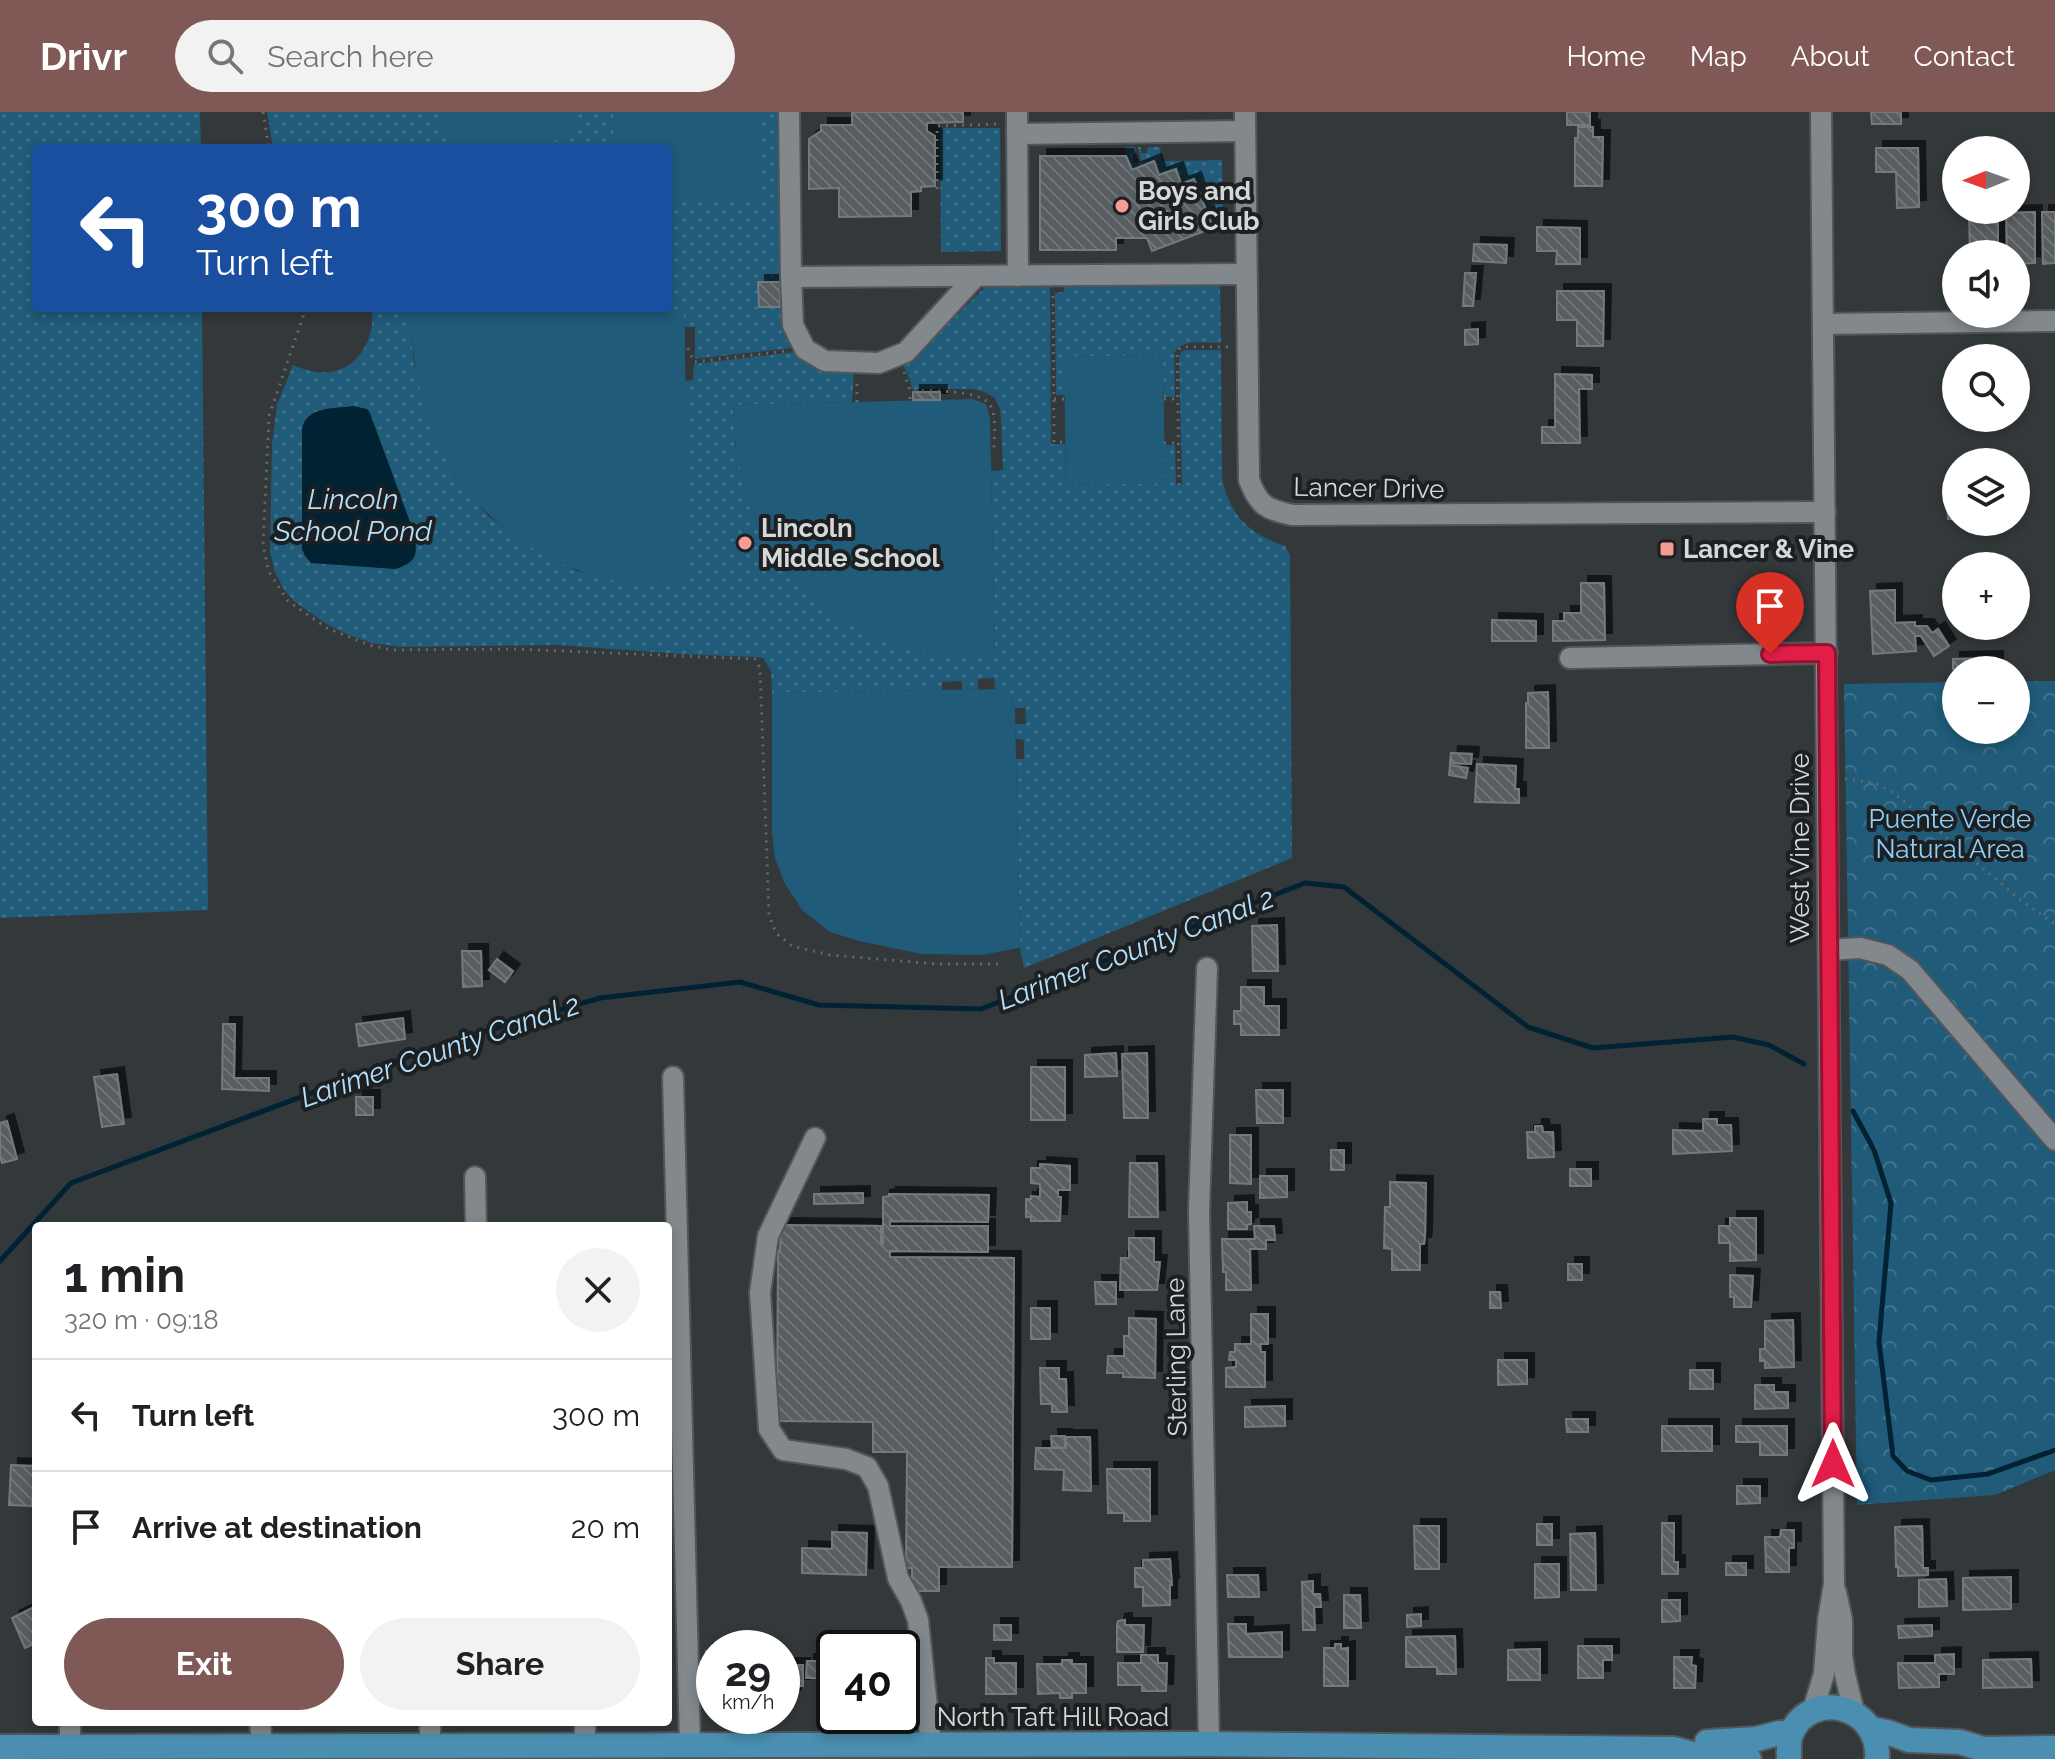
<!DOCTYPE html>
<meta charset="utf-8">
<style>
body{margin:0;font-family:Raleway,sans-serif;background:#f2f2f2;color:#202124;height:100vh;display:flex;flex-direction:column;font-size:30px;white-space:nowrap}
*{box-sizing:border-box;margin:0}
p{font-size:26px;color:#757577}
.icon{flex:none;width:44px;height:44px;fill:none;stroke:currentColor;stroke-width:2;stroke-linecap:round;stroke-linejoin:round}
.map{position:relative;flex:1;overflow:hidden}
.side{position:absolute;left:32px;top:1110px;width:640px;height:504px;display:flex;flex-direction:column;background:#fff;border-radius:8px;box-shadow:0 4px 12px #0003}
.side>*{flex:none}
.banner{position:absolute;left:32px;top:32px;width:640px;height:168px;border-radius:8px;box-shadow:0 4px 12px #0003;background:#1a4fa0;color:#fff;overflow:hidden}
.needle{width:52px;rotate:269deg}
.fabs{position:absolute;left:1942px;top:24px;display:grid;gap:16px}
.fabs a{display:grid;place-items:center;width:88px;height:88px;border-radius:50%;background:#fff;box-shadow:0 4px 12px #0003;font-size:40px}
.speed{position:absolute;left:696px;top:1518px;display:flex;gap:16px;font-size:40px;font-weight:700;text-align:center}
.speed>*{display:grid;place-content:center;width:104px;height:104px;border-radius:50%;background:#fff;box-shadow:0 4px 12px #0003;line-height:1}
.speed small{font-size:20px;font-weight:400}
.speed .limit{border:4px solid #111;border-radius:12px;background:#fff;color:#111}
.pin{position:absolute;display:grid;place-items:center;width:68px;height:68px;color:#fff;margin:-82px -34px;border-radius:50% 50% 50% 0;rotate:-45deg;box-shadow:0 0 8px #0007}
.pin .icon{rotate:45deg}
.me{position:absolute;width:88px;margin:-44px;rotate:0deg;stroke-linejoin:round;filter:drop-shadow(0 0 6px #0008)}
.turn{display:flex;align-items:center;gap:28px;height:168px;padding:0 32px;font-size:36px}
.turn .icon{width:104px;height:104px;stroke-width:2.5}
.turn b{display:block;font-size:56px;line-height:68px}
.round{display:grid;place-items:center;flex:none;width:84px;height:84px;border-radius:42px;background:#f2f2f2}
.headline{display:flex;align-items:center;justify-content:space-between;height:136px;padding:0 32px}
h1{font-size:48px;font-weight:700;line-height:60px}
.cta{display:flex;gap:16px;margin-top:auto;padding:16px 32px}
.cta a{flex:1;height:92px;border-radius:48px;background:#805856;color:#fff;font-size:32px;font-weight:700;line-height:92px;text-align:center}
.cta a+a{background:#f2f2f2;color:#202124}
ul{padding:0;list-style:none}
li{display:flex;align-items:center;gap:24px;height:112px;padding:0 32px;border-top:2px solid #e0e0e0}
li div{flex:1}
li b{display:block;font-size:30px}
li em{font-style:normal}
header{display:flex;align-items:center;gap:48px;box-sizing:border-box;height:112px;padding:0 40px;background:#805856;color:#fff}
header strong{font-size:38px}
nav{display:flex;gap:44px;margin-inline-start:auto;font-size:28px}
.search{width:560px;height:72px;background:#f2f2f2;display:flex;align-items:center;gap:20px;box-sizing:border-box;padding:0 28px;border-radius:44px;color:#757577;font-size:30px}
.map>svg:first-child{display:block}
</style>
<header>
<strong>Drivr</strong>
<div class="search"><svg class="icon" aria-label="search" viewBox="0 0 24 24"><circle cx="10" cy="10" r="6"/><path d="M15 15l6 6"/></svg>Search here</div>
<nav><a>Home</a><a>Map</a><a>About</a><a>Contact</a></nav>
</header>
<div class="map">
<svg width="2055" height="1647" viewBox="0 0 2055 1647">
<defs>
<pattern id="grass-dots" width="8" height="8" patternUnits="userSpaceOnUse" patternTransform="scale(2)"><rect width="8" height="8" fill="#205b7a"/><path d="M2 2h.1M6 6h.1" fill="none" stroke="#40728c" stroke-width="1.8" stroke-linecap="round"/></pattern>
<pattern id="park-crowns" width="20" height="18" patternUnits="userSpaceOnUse" patternTransform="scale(2)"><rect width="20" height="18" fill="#205b7a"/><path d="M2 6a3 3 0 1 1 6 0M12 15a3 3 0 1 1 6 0" fill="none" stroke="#40728c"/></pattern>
<pattern id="building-back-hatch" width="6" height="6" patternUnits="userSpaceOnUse" patternTransform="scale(2)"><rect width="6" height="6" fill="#585d61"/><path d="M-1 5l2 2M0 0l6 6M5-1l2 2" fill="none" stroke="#6f7477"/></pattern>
<filter id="shadow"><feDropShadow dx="7" dy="-7" stdDeviation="0" flood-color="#0009"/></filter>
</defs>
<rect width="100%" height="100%" fill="#33383b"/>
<g fill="url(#grass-dots)">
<path d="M0,0H200L201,36H36V196H202L208,798L0,806Z"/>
<path d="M267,0H779L782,169L758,170L759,195H782L783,216L791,236L695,247V215H685L683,201L674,197H667L668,36H273Z"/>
<path d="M940,16H1000L1001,139L941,140Z"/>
<path d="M1126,35H1135L1136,42L1133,43V51L1141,50L1138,35H1141V41H1147L1148,35H1160L1162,49L1222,48L1223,114L1213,116L1194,68L1181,72L1175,57L1159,63L1154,50L1132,58L1126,44Z"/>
<path d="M1220,170L1221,231C1205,231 1182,226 1174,241L1175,285H1164L1162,243L1065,245V283H1056L1055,181L1064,180V172Z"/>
<path d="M988,172H1050L1051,332H1065L1066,373L1165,371L1164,333H1175L1176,373H1182L1179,244L1183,238H1221L1222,365C1229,403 1249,422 1285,434L1290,443L1292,746L1024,856L1020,836L1016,647H1024V628L1016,627L1015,612H1026L1025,596H1015L1010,580L995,577L994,566L978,567V577L962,578V569L942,570V578L772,581L771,559L763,546L754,545L681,542L558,533L400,535L372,531L351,524L328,513L294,489L285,479L275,460L270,440L272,332L277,293L293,253C305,258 318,262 331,260C360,256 377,222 371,196H408L414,251L453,361L488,404L531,435L577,459L625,470H686L685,269L693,268L694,252L795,240C811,259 830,260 854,259L852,290L733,293L736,340L749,394L768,435L995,543L991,359L1003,358L1001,307L1000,296L994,285L982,279L971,277H912L910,268L903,253L915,245Z"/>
</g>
<path fill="url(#park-crowns)" d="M2016,569H2055V1358L1995,1383L1857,1393L1844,572L1956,570V618H2016Z"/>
<g fill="#205b7a">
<path d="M436,0H577L584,16L538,36H451Z"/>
<path d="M613,0H760L761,85L668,87V36H613Z"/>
<path d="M408,196H651L674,197L683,201L685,215L686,471C666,471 644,473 624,470C541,459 455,392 429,311C417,272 412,236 408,196Z"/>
<path d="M1163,243L1165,371L1066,373L1064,245Z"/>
<path d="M972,287L986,292L990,306L995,543L921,541L867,523L831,502L795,470L768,435L749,394L736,340L733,293Z"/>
<path d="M996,577L1010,580L1015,596L1020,836L981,843L922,842L859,829L830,820L802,798L784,770L775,746L772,721V581Z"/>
</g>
<path fill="#023" d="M353,294L367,297L370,301L414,421C418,443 417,450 395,457L311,451L305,444L302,437V316C308,294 333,297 353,294Z"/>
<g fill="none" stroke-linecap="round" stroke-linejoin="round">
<g stroke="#023" stroke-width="5">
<path d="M1853,999L1874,1038L1891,1091L1879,1230L1893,1344L1907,1359L1931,1368L1988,1362L2055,1338"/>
<path d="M0,1149L71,1071L445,931L600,886L740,870L819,893L981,897L1305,771L1344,775L1528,915L1593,936L1733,925L1769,933L1804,952"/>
</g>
</g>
<g fill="url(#building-back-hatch)" stroke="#73797d" stroke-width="2" filter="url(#shadow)">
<path d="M852,0H963V10L927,11V19L935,24V74L921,75V79L911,80V104L839,105V76L809,77V27L821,19V13H852Z"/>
<rect x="1567" y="0" width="23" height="13"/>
<path d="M1871,0H1901V12H1872Z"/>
<path d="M1578,15H1593V25H1603L1602,74H1575V26H1578Z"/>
<path d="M1876,36H1918L1919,95L1897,96L1896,60H1876Z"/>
<path d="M1040,44H1126L1132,58L1154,49L1159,63L1176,57L1181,72L1194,67L1213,116L1152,139L1147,126H1116V138H1040Z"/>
<path d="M2035,100V151L2016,152V142H2007L2006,101Z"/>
<path d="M2042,100H2055V151L2043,152Z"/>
<path d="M1969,101H1998V142H1970Z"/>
<path d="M1537,115L1580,116V152H1556L1557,139H1537Z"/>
<path d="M1474,132L1507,133L1506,151L1473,149Z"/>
<path d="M1465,161H1476L1473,194H1463Z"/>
<path d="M758,170H780V195H759Z"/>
<path d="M1557,179H1604L1603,234H1577V208H1557Z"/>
<path d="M1478,217V232L1465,233V218Z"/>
<path d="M1555,262L1592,263V277H1579L1580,331H1542V315H1555Z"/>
<rect x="913" y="280" width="27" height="8"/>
<path d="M1947,387H1956V407H1948Z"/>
<path d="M1581,471H1604L1605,528L1553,529V509H1564V501H1581Z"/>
<path d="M1895,478V511L1915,510V514H1927L1932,521L1938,517L1949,534L1934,544L1921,524H1915L1916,539L1873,542L1870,479Z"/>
<path d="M1492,508L1536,509V529H1492Z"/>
<path d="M1996,546V556L1953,557V547Z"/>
<path d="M1548,580L1549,636H1526V591H1528V581Z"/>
<path d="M1451,641L1472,642L1471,652L1450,651Z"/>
<path d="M1477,652L1516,654L1515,677H1519V691L1475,690Z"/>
<path d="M1450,653L1468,656L1466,666L1449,663Z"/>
<path d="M1277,813L1278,859H1253L1252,814Z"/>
<path d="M462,839H481L482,874L463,875Z"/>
<path d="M497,847L513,859L505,870L489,858Z"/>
<path d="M1241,875H1264V894H1279V923H1241V912H1234V899H1241Z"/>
<path d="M403,906L405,927L359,934L356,912Z"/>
<path d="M223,912H235L234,966H269V979L222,977Z"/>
<path d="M1116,941L1117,964L1085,965V943Z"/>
<path d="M1147,941L1148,1006H1124L1122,942Z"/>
<rect x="1031" y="955" width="34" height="53"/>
<path d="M117,962L124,1012L102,1015L94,965Z"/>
<path d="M1256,978H1283V1011H1257Z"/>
<rect x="356" y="985" width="17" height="18"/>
<path d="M1703,1007H1717V1013H1731L1732,1039L1673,1042V1018L1703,1019Z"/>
<path d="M7,1009L17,1047L2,1051L0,1044V1011Z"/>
<path d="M1535,1014H1542L1543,1020H1553L1554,1045L1528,1046L1527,1020H1535Z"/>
<path d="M1230,1023H1251V1072L1230,1071Z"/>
<rect x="1331" y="1038" width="13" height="20"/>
<path d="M1130,1051H1157L1158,1105H1129Z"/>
<path d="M1040,1052L1070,1054V1078H1058V1085H1061L1060,1109H1031V1105H1026V1087H1031V1084L1040,1085V1072L1031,1071V1056H1040Z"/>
<rect x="1570" y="1057" width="21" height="17"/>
<path d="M1260,1064H1287V1085L1260,1086Z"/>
<path d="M1390,1070L1426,1071L1425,1126L1424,1132H1420V1158H1392V1137L1384,1136L1385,1095H1390Z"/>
<path d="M863,1081V1091L814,1092V1082Z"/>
<path d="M889,1082L989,1083L988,1110L890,1109V1114H988V1140L890,1139V1145L1014,1146L1012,1455H939V1479H912V1456H906L907,1340H873V1310L777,1309L778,1138L780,1139L781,1113L881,1114V1132H883V1085L889,1084Z"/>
<path d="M1247,1090V1100H1251V1112L1247,1113V1117H1228V1091Z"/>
<path d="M1730,1106H1756V1148L1730,1149V1131H1719V1114H1730Z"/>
<path d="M1254,1114H1274L1275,1128H1266V1137H1250L1251,1178H1226V1160H1223L1222,1127H1255Z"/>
<path d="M1129,1126H1154V1150H1160L1157,1178H1120L1121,1146H1129Z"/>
<rect x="1568" y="1152" width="14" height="16"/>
<path d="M1730,1163L1753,1164L1751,1195H1734V1185H1730Z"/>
<path d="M1095,1170H1116V1192H1096Z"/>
<path d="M1490,1180H1500L1501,1196H1490Z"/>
<rect x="1031" y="1196" width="19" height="31"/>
<path d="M1251,1202H1268V1232H1260L1261,1240H1265V1275H1226V1256L1236,1255V1248H1229L1230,1240H1235V1232H1251Z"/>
<path d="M1129,1206L1156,1207L1155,1266L1123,1265V1261H1107L1108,1244H1124V1224H1129Z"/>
<path d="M1793,1208L1794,1255L1765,1256V1249H1760V1237H1765V1209Z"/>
<path d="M1498,1248H1527V1272L1498,1273Z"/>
<path d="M1040,1256H1059V1267H1066L1067,1300H1052V1292H1041Z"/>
<rect x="1690" y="1258" width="23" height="19"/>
<path d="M1755,1273H1774V1280H1788V1296L1755,1297Z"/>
<path d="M1285,1294V1314L1245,1315V1295Z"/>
<path d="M1566,1307H1588V1320H1567Z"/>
<rect x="1662" y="1314" width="50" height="25"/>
<path d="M1736,1314H1787V1343H1760V1330H1736Z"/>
<path d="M1051,1324H1065V1336L1052,1335Z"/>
<path d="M1066,1325H1090L1091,1379L1063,1378L1064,1358L1035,1357L1036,1336H1066Z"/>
<path d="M34,1352H36V1376H33L32,1394L9,1393L11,1353L34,1354Z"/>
<path d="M1107,1357H1150V1409H1124V1401H1108Z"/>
<path d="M1737,1374H1760V1391L1737,1392Z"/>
<path d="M1662,1411H1674V1450H1678V1462H1662Z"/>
<rect x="1537" y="1412" width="15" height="21"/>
<path d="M1414,1414H1439V1457H1415Z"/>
<path d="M1922,1414L1923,1456H1928V1463L1898,1464V1455H1896L1895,1415Z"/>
<path d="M1781,1418H1794V1436H1789V1460H1766L1765,1425H1780Z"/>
<path d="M832,1420L867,1421L866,1463L802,1461V1436L832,1437Z"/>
<path d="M1595,1421L1596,1478H1571L1570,1422Z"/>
<path d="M1170,1447L1172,1473H1170V1493L1143,1494V1475H1135V1456H1143V1448Z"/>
<rect x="1726" y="1451" width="20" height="12"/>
<path d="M1535,1452H1559V1485L1535,1486Z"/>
<path d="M1227,1463H1258L1259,1485H1228Z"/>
<path d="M2011,1465V1497L1963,1498V1466Z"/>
<path d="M1946,1467L1947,1494L1919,1495V1468Z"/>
<path d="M1313,1469V1482H1320L1321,1495H1314L1315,1518H1303L1302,1470Z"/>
<path d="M1344,1483H1360L1361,1516H1344Z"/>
<path d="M1662,1488H1680V1509L1662,1510Z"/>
<path d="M36,1494V1531L25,1536L12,1506Z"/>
<path d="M1421,1502V1514L1407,1515V1503Z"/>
<path d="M1125,1508V1513H1144L1143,1540H1117V1513L1118,1509Z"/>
<path d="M1228,1512H1246V1522L1282,1520V1545H1229Z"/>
<rect x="994" y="1513" width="17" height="15"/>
<path d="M1932,1513V1524L1899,1526L1898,1514Z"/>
<path d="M1455,1524L1456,1562H1437V1555H1406V1525Z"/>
<path d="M1335,1532H1341V1537L1348,1536V1574H1324V1536H1335Z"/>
<path d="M1578,1534H1612V1548H1603V1566H1578Z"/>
<path d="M1540,1537V1568H1508V1538Z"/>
<path d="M706,1539H714V1585H695V1560H705Z"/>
<path d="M1954,1542V1562H1939V1575L1899,1576L1898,1551H1935V1543Z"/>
<path d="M1141,1543H1158V1551H1167L1166,1579H1142V1573H1118V1551H1141Z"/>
<path d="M1674,1545H1692L1691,1553L1696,1554L1695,1576H1674Z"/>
<path d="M986,1546H994V1551H1016V1582H986Z"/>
<path d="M2031,1547L2032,1575L1983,1576V1548Z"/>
<path d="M1062,1548H1072V1552H1086V1581H1072V1586H1060V1581L1038,1582L1037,1552H1062Z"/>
<path d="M807,1549H817V1566H806Z"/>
<path d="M782,1553H803V1574H793L794,1585H782Z"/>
</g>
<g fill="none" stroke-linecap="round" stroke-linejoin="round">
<defs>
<g id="minor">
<path d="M789,0L791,165L1246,162"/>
<path d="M1017,0L1018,164"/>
<path d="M1245,0L1249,368C1259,394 1266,397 1292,403L1825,400"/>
<path d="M1017,22L1245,19"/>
<path d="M791,165L793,213L805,237L825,249L879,251L906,240L976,164"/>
<path d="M1823,212L2055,209"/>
<path d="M1570,546L1827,541"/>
<path d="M1829,838L1860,836L1888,843L1910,858L2055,1028"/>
<path d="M1207,856L1199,1099L1209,1632"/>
<path d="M673,965L690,1634"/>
<path d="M815,1026L768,1124L760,1181L769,1317L783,1338L846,1347L867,1355L878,1374L898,1466L911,1489L918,1508L931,1633"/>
<path d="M475,1065L476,1114"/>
<path d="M1836,1480L1842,1508V1543L1845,1563L1854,1600"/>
<path d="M1812,1601L1824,1562L1828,1508L1834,1472L1821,0"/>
<path d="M70,1610V1635"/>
<path d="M260,1610L262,1635"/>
<path d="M430,1610V1634"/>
<path d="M585,1634V1610"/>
</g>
<g id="major">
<path d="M1871,1617L1887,1620L1909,1628L1960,1630L1983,1637L2055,1636"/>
<path d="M1707,1630L1756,1627L1780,1621H1791"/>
<path d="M0,1635L1209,1632L1674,1637L1697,1643L1749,1647"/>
<path d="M1789,1647C1789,1639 1788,1630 1791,1622C1810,1576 1881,1593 1877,1647"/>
</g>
</defs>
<use href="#minor" stroke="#535659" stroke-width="24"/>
<use href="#major" stroke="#535659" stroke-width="28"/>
<g stroke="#64696b" stroke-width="3" stroke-dasharray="2 6" stroke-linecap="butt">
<path d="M263,0L269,36"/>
<path d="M937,77V14L998,12"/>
<path d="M1053,184L1054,330H1065"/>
<path d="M306,196L269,304L263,433L269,460L288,489L327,516L369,533L392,538L514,537L755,547L760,556L769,803L776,821L792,834L830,843L937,852H998"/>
<path d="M688,236L694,250L787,239"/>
<path d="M904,260L910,279C927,279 981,277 990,293C997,304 994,325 994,338"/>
<path d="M910,287V279"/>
<path d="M1054,287H1065"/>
<path d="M1164,287H1176"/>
<path d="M857,290V270"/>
<path d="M1164,331H1176"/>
<path d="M1179,373L1177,240L1180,236L1185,235H1231"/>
<path d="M1845,667L1875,671L1894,681L2018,786L2055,812"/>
</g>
<use href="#minor" stroke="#82888c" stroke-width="20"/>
<use href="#major" stroke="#4a8fb1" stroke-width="24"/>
</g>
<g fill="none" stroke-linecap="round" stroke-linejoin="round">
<defs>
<path id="route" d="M1770,542L1827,541L1833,1352"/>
</defs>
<use href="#route" stroke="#92132f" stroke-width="20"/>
<use href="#route" stroke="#e11d48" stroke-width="14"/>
</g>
<g fill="#f59c94" stroke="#1d1f20" stroke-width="3">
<circle cx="1122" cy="94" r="8"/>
<circle cx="745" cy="431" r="8"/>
<rect x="1659" y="429" width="16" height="16" rx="4"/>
</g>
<g text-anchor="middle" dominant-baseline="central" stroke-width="8" stroke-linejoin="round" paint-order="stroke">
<g font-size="26" font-weight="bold" fill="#d5d8da" stroke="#1d1f20" text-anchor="start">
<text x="1138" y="79">Boys and<tspan x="1138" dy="30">Girls Club</tspan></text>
<text x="761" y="416">Lincoln<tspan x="761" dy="30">Middle School</tspan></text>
<text x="1683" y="437">Lancer &amp; Vine</text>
</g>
<g font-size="26" fill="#d5d8da" stroke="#1d1f20">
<text transform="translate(1369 376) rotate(1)">Lancer Drive</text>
<text transform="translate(1800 736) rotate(-90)">West Vine Drive</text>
<text transform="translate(1176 1245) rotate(-91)">Sterling Lane</text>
<text x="1053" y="1605">North Taft Hill Road</text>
</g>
<g font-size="26" fill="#8ad1fc" stroke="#1d1f20">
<text x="1950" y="707">Puente Verde<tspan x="1950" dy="30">Natural Area</tspan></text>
</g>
<g font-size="28" font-style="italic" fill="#b2e1fd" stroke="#1d1f20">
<text x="353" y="387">Lincoln<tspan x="353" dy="32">School Pond</tspan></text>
<text transform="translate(1136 837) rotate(-21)">Larimer County Canal 2</text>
<text transform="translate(440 939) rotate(-19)">Larimer County Canal 2</text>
</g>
</g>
</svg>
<div class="fabs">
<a><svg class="needle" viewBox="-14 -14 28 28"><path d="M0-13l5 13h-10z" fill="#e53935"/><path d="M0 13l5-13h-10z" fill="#757577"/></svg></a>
<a><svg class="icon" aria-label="sound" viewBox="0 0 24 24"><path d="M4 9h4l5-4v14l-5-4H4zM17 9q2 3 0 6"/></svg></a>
<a><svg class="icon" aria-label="search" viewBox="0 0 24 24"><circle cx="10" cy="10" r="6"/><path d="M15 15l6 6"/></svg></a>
<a><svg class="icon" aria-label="layers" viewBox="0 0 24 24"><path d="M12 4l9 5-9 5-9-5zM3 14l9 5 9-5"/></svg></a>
<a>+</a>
<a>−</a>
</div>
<div class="speed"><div>29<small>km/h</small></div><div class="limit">40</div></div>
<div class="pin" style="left:1770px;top:542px;background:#d93025"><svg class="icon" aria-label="arrive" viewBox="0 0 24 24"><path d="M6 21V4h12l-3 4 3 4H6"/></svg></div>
<svg class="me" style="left:1833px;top:1352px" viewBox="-20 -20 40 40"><path d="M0-17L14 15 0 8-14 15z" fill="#e11d48" stroke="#fff" stroke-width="4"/></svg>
<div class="banner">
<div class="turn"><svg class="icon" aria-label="left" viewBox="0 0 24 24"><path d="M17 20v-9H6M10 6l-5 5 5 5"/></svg><div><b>300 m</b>Turn left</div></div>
</div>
<section class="side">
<div class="headline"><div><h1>1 min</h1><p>320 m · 09:18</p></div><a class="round"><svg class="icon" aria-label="close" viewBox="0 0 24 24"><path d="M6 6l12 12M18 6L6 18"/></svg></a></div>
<ul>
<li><svg class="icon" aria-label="left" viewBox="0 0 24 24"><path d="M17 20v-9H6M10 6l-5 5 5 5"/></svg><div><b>Turn left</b></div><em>300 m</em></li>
<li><svg class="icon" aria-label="arrive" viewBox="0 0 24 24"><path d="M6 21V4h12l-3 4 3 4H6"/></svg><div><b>Arrive at destination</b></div><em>20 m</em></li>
</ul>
<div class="cta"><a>Exit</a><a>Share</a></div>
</section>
</div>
